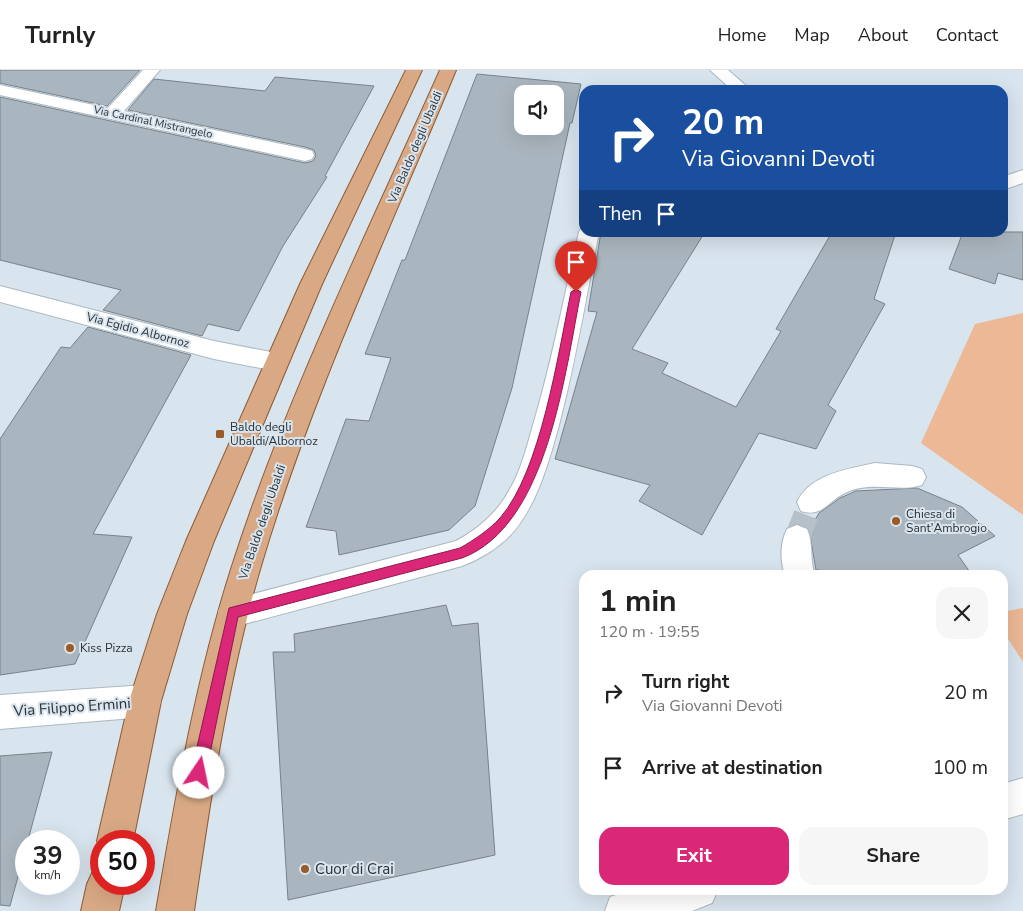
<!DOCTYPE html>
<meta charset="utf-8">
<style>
body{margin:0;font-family:"Nunito Sans",sans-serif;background:#f6f6f6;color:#222;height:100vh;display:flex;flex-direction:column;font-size:19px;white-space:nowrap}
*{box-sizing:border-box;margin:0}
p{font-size:16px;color:#767676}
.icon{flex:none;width:28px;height:28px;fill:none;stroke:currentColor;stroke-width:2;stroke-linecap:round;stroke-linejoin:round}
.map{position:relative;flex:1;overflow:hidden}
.side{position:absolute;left:579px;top:500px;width:429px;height:325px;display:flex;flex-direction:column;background:#fff;border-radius:15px;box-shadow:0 5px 20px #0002}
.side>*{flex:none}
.guide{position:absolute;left:579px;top:15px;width:429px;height:152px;border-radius:15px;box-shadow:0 5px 20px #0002;background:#1a4fa0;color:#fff;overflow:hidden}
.buttons{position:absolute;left:514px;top:15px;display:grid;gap:10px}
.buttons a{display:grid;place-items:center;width:50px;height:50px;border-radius:10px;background:#fff;box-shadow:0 5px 20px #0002;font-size:25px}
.speed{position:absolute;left:15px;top:760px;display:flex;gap:10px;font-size:25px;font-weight:700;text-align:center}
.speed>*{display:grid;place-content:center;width:65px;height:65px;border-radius:50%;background:#fff;box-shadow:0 5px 20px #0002;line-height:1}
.speed small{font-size:12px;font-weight:400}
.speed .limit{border:8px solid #d22;background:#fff;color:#111}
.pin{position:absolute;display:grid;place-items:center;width:42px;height:42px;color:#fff;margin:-51px -21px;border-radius:50% 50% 50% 0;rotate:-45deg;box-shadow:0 0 5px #0007}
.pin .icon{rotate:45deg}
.me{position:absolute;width:55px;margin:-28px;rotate:11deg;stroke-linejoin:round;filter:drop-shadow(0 0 4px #0008)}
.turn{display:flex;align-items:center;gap:18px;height:105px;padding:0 20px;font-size:22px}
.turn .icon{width:65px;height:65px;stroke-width:2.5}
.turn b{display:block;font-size:35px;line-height:42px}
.then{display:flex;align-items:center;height:48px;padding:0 20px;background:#0003;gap:10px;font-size:19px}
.round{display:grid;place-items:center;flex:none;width:52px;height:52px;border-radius:15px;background:#f6f6f6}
.overview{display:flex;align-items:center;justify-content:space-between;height:85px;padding:0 20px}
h1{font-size:30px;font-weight:700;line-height:38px}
.button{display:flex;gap:10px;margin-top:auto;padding:10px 20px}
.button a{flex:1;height:58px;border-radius:15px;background:#db2777;color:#fff;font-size:20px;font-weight:700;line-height:58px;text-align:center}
.button a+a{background:#f6f6f6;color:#222}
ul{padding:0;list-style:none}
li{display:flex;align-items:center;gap:15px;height:75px;padding:0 20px}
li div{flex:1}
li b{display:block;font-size:19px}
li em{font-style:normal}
header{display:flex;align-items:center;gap:30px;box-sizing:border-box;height:70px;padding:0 25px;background:#fff;border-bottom:1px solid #e0e0e0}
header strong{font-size:24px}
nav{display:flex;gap:28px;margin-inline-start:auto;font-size:18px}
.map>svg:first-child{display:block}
</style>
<header>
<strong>Turnly</strong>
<nav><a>Home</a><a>Map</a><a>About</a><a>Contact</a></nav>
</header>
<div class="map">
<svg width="1023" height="841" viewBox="0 0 1023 841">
<rect width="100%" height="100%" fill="#d8e4ee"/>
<g fill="#ecb895">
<path d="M1023,243V445L921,373L975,254Z"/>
<path d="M1023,538V592L1003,561L1002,542Z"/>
</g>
<g fill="#aab6bf" stroke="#77828b" fill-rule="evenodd">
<path d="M0,0H140L107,36L0,13Z"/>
<path d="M477,4L581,14L572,53H570L512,318L475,436L449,460L339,485L336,461L306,457L346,349L369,351L391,288L365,284L402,190H405ZM522,24H555V56H522Z"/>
<path d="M275,7L374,16L325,106L327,107L283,176L239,261L208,254L202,266L103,240L121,220L0,190V27L305,93L313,91L316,86L314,80L305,77L128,40L154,9L265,21Z"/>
<path d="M601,162H705L632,279L668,293L662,303L736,337L781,261L776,259L832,162H896L874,229L885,234L828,335L836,341L816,379L759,363L702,465L639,431L650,415L555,389L597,242L588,241Z"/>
<path d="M963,162H1023V210L998,203L995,214L949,199Z"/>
<path d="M88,257L191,285L93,464L132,467L75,594L0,605V369L61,277L70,278Z"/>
<path d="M917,418L962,437L995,466L958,485L972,505H843L842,502L816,500L809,460L819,443L840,428L856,421Z"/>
<path d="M446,535L452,556L478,553L495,785L288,830L273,582H295L294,564Z"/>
<path d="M52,682L10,836L0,835V686Z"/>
</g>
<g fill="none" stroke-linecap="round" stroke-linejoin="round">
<path stroke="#b6c0c9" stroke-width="25" stroke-dasharray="25 12" stroke-linecap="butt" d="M797,468L811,432"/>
<defs>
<g id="minor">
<path d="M143,0H160L124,41L305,79L312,81L314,85L312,89L305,91L0,25V15L108,38Z"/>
<path d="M710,0H728L751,20H732Z"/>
<path d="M1023,100V113L1002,120V107Z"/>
<path d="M582,157H584V162H599C586,228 575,295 558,359C548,394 538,431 515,460C502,476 481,489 462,496L233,557L222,552L218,542L222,532L456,471C478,459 498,442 510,419C521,400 527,376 533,355C552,292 564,226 579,162Z"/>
<path d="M0,216L214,271L276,283L285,286L288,292L285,298L276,301L214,289L0,232Z"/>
<path d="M875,393L912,396L922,399L926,407L922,415C898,423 872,410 845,423C828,431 822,448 801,441L797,432C810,404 848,399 875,393Z"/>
<path d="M797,455L807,459C814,474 809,490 815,505H785C780,490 780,473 787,459Z"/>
<path d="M145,615L157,619L161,631L157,643L145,647L0,659V625Z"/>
<path d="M1023,708V744L1002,750V714Z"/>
<path d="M631,820H718L712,833L692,841H605L610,827Z"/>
</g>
<g id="major">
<path d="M406,0H422L322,214L214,471L187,544L161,631L133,771H101V782L97,771L129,631L157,544L186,471L300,214Z"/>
<path d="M440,0H456C388,164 311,326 261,496C228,609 211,725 194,841H156C176,725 196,608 232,496C287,325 367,164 440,0Z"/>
<path d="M101,797V814H125L119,841H81L87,814L93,801Z"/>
</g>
</defs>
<use href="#minor" stroke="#acb9c2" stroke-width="2"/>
<use href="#major" stroke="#8c5a35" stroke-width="2"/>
<use href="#minor" fill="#fff" fill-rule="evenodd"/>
<use href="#major" fill="#d9a985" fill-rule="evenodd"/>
</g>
<path fill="#db2777" stroke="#8e194d" d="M576,219L581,222C565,301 548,456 462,488L238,547L206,703L204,708L199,710L194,708L191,703L229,538L460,478C474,470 489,460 500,448C541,401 558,284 571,222Z"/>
<g fill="#9c5a27" stroke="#d8e4ee" stroke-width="2">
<rect x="215" y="359" width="10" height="10" rx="2.5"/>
<circle cx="896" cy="451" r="5"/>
<circle cx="70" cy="578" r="5"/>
<circle cx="305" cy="799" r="5"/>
</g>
<g text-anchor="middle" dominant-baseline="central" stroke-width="4" stroke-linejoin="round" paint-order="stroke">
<g font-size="11" fill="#2d3236" stroke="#d8e4ee">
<text transform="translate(153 52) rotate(12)">Via Cardinal Mistrangelo</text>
</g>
<g font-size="12" fill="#2d3236" stroke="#d8e4ee">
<text transform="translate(415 77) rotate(-67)">Via Baldo degli Ubaldi</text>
<text transform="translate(138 260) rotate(15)">Via Egidio Albornoz</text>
<text transform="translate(262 452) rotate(-71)">Via Baldo degli Ubaldi</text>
</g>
<g font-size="12" fill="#2d3236" stroke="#d8e4ee" text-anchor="start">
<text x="230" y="357">Baldo degli<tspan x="230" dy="14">Ubaldi/Albornoz</tspan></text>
<text x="906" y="444">Chiesa di<tspan x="906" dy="14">Sant'Ambrogio</tspan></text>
<text x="80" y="578">Kiss Pizza</text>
</g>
<g font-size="15" fill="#2d3236" stroke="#d8e4ee">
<text transform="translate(72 637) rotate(-4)">Via Filippo Ermini</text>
</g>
<g font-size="15" fill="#2d3236" stroke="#d8e4ee" text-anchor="start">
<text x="315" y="799">Cuor di Crai</text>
</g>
</g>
</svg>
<div class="buttons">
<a><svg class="icon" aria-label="sound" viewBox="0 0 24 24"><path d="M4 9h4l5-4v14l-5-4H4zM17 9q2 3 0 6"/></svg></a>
</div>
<div class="speed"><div>39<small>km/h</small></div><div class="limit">50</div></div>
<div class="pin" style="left:576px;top:222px;background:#d93025"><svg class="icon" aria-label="arrive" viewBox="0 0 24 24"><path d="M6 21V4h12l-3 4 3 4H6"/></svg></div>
<svg class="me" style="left:199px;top:703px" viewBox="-20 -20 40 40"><circle r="19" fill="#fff"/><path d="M0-13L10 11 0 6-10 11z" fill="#db2777"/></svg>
<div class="guide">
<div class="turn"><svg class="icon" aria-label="right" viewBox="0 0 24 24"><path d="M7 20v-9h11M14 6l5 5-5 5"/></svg><div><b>20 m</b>Via Giovanni Devoti</div></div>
<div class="then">Then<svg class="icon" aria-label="arrive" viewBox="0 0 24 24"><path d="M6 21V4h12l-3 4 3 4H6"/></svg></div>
</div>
<section class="side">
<div class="overview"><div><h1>1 min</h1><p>120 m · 19:55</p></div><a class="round"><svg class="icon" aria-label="close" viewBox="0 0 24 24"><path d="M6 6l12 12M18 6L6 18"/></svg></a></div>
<ul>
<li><svg class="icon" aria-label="right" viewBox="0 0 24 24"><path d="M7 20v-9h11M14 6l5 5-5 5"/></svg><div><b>Turn right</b><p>Via Giovanni Devoti</p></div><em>20 m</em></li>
<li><svg class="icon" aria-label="arrive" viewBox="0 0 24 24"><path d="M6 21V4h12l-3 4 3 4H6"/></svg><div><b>Arrive at destination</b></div><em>100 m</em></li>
</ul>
<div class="button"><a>Exit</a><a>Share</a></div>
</section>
</div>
